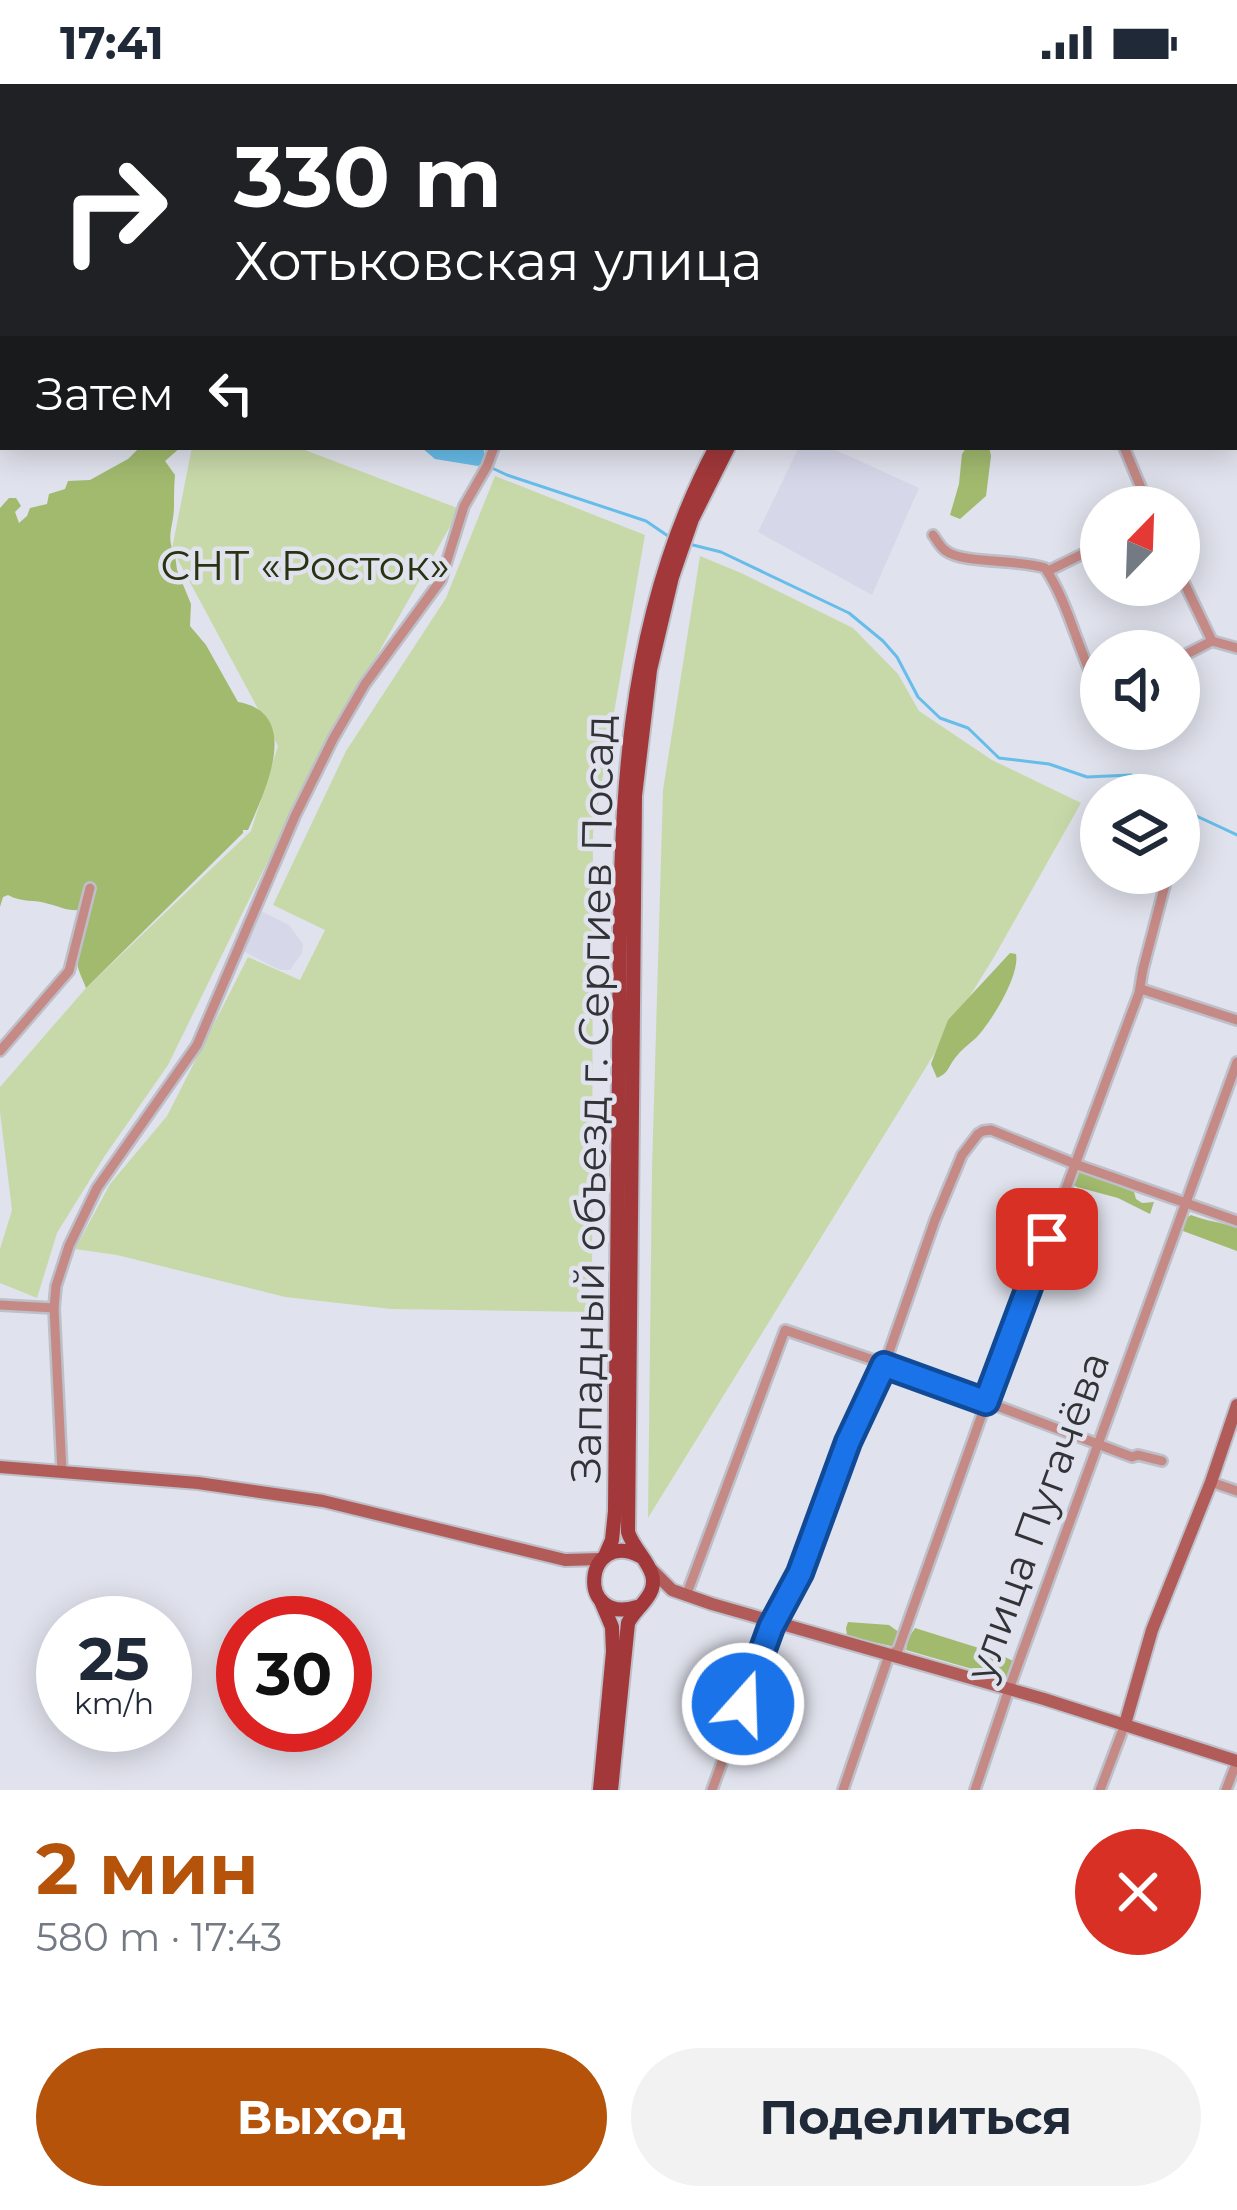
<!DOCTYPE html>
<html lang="ru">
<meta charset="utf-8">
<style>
body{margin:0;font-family:Montserrat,sans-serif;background:#f2f2f3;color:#1f2937;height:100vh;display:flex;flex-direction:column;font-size:45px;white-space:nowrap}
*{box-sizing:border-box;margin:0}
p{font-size:39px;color:#747a83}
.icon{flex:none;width:66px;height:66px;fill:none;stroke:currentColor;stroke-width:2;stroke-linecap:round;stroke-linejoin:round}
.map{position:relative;height:1706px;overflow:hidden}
.drawer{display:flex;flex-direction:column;background:#fff;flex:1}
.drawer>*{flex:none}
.top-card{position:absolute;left:0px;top:0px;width:1239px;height:366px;box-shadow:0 6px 30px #0003;background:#202124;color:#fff;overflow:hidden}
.needle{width:78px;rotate:23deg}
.buttons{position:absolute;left:1080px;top:402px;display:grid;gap:24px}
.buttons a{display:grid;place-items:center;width:120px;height:120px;border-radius:50%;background:#fff;box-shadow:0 6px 30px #0003;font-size:60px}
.speed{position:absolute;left:36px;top:1512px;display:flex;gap:24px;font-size:60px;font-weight:700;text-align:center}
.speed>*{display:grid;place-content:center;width:156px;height:156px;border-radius:50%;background:#fff;box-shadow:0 6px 30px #0003;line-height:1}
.speed small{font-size:30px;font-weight:400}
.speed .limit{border:18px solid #d22;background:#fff;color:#111}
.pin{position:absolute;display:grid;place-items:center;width:102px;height:102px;color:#fff;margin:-51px;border-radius:24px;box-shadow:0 6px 18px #0006}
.me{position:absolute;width:132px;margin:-66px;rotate:20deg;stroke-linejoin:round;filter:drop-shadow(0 0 9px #0008)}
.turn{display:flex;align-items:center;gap:42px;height:252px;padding:0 36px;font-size:54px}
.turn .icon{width:156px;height:156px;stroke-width:2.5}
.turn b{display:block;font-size:84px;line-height:102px}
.then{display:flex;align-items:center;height:114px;padding:0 36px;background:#0003;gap:24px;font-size:45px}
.round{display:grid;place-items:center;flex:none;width:126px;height:126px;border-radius:63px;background:#f2f2f3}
.overview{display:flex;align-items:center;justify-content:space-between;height:204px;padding:0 36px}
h1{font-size:72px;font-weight:700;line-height:90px;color:#b45309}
.primary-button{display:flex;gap:24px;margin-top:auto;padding:24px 36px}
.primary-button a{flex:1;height:138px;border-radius:72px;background:#b45309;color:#fff;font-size:48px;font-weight:700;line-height:138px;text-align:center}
.primary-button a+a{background:#f2f2f3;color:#1f2937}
.status{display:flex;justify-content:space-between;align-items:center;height:84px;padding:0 60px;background:#fff;direction:ltr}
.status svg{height:33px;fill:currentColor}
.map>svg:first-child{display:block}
</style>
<div class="status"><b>17:41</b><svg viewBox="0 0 49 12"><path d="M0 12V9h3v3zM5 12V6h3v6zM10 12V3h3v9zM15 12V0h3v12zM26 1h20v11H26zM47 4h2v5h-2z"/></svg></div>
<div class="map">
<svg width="1237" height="1706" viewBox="0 0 1237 1706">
<rect width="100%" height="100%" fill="#e0e2ed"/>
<g fill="#d6d8ea">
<path d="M799,363H829L919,404L872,511L758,448Z"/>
<path d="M261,827L289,841L303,860L302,869L290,886H280L243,867Z"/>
</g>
<g fill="#c8d9a9">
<path d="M192,363H297L460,425L316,679L168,981L104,1073L57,1149L37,1214L0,1199V1165L12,1126L0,1028V1003L86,904L251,747L278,662L172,465Z"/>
<path d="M495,392L645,451L593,749L592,1228L391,1225L285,1213L117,1171L75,1165L110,1100L167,1032L248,873L300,896L325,846L273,821L346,667L446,514Z"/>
<path d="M700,472L741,489L853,544L898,590L919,627L992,676L1081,719L994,873L648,1434L652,1085L663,706Z"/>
</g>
<g fill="#a1ba6e">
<path d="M140,363H181L165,377L175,391C174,402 174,412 174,422C174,442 165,453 175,471L177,486L191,520L190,542L206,561L238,618C303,629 265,707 248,746H243V749L86,904C83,895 76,884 77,874C78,854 95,847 80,826C66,827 61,823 49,820C34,815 22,819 8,811L3,813L0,823V424L9,414H16L21,422L15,428L19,439L27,432L30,424L47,420L49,410L65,405L68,397L90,396L128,375Z"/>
<path d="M967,363H989L991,372L986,412L960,435L950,431L959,400L962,370Z"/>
<path d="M1010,869L1016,870C1020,891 992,937 976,954C969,960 961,966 955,974C948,983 949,989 937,994L931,980L948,936Z"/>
<path d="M1080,1087L1134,1108L1136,1115L1142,1119L1154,1118L1150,1130L1118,1114L1077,1103L1072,1100L1076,1089Z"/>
<path d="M1191,1131C1206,1137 1221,1138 1237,1144V1167L1183,1147L1186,1134Z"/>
<path d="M848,1538L889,1541L900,1549L895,1563L847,1552L846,1544Z"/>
<path d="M915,1544L1001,1571L1013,1577L1010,1592L1007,1595L906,1566L908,1555Z"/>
</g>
<path fill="#67bdea" d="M421,363H484V378L478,382L435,375Z"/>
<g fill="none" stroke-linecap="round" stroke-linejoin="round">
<g stroke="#67bdea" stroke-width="3">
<path d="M128,0L129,3"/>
<path d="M0,222L3,220"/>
<path d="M492,384L507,391L646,437L668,452"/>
<path d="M689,460L721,468L849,529L883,557L897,573L918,613L940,634L968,644L999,674L1049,680L1087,693L1131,691L1158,703L1167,711"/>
<path d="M1179,721L1190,729L1237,751"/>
</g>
<defs>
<g id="street">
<path d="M56,0V3"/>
<path d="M402,0L408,3"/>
<path d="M224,2L225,0"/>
<path d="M561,3L563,0"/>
<path d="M674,3L675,0"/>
<path d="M1024,3L1025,0"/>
<path d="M1164,3L1165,0"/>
<path d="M0,125H3"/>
<path d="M1236,148L1237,149"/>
<path d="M1236,251L1237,246"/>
<path d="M1124,363L1149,423"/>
<path d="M933,451C937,456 940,463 946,467C963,480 1020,475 1045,484C1069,520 1077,564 1097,603H1101"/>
<path d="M1048,487L1101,461"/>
<path d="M1179,488L1212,557"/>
<path d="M1212,557L1237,564"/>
<path d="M1179,574L1212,557"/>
<path d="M1141,905L1237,936"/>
<path d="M0,967L69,887L90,804"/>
<path d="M0,1221L54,1224"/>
<path d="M62,1388L54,1224L56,1202L69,1162L97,1104L197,961L295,732L333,655L365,600L441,496L464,422L487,382L494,363"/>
<path d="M1211,1398L1237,1407"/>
<path d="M686,1512L785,1246L897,1284L1132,1373L1138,1371L1162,1377"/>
<path d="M712,1706L771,1543L799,1489L847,1358L888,1271L935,1136L962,1071L978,1050L983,1047L991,1046L1075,1080L1237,1137"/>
<path d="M843,1706L889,1571L898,1566L986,1319L1139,909L1143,885L1166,797"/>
<path d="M975,1706L1009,1605L1237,978"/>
<path d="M1100,1706L1125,1640"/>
<path d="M1226,1706L1237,1677"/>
</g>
<g id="secondary">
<path d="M0,1383L198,1399L323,1417L565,1476L601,1475"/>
<path d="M652,1486L672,1506L712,1520L1044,1615L1237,1677"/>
<path d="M1125,1640L1152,1546L1211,1398L1237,1321"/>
</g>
<g id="primary">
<path d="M935,3L936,0"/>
<path d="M948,3L949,0"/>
<path d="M605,1472L612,1456L615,1427C616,1277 618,1128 619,979C621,765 612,558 716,363"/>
<path d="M637,1523C575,1542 584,1444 640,1472"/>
<path d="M600,1706L613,1568L612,1543L601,1517"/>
<path d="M611,1706L628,1539C633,1529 640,1524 647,1514C666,1489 635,1471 628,1448L635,712L650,586L672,493L692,435L728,363"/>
</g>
</defs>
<use href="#street" stroke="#bdbfc9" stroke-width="14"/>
<use href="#secondary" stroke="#bdbfc9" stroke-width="16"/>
<use href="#primary" stroke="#bdbfc9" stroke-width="18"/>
<use href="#street" stroke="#c68a86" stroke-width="9"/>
<use href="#secondary" stroke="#b25c5a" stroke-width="12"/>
<use href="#primary" stroke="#a2383a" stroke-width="14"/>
</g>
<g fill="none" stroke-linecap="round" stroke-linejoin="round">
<defs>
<path id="route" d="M743,1620L771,1543L800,1489L848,1358L884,1281L986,1318L1047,1155"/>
</defs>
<use href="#route" stroke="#114b97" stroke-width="30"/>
<use href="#route" stroke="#1a73e8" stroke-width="21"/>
</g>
<g text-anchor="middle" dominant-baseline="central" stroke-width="9" stroke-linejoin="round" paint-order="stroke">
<g font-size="42" fill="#293312" stroke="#e0e2ed">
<text x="305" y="481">СНТ «Росток»</text>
</g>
<g font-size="42" fill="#323337" stroke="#e0e2ed">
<text transform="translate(592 1015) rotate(-89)">Западный объезд г. Сергиев Посад</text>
<text transform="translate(1037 1432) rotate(-70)">улица Пугачёва</text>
</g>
</g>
</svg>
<div class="buttons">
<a><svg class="needle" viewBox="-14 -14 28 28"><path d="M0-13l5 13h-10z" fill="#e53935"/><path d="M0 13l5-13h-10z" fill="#747a83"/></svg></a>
<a><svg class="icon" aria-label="sound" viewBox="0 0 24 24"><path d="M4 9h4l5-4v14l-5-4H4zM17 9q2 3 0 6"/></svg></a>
<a><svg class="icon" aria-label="layers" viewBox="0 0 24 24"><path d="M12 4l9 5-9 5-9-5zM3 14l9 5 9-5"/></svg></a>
</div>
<div class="speed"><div>25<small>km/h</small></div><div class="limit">30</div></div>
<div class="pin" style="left:1047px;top:1155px;background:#d93025"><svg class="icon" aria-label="arrive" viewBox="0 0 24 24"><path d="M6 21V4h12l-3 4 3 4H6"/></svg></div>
<svg class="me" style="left:743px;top:1620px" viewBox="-20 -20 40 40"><circle r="17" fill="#1a73e8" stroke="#fff" stroke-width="3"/><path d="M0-11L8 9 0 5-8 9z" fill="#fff"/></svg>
<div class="top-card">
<div class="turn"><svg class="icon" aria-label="right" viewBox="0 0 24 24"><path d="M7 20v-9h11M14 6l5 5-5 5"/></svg><div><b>330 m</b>Хотьковская улица</div></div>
<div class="then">Затем<svg class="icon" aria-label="left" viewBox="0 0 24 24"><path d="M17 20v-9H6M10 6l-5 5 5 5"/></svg></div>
</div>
</div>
<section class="drawer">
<div class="overview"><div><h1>2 мин</h1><p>580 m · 17:43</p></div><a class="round" style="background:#d93025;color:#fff"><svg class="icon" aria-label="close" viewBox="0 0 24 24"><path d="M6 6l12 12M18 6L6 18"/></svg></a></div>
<div class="primary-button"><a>Выход</a><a>Поделиться</a></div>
</section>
